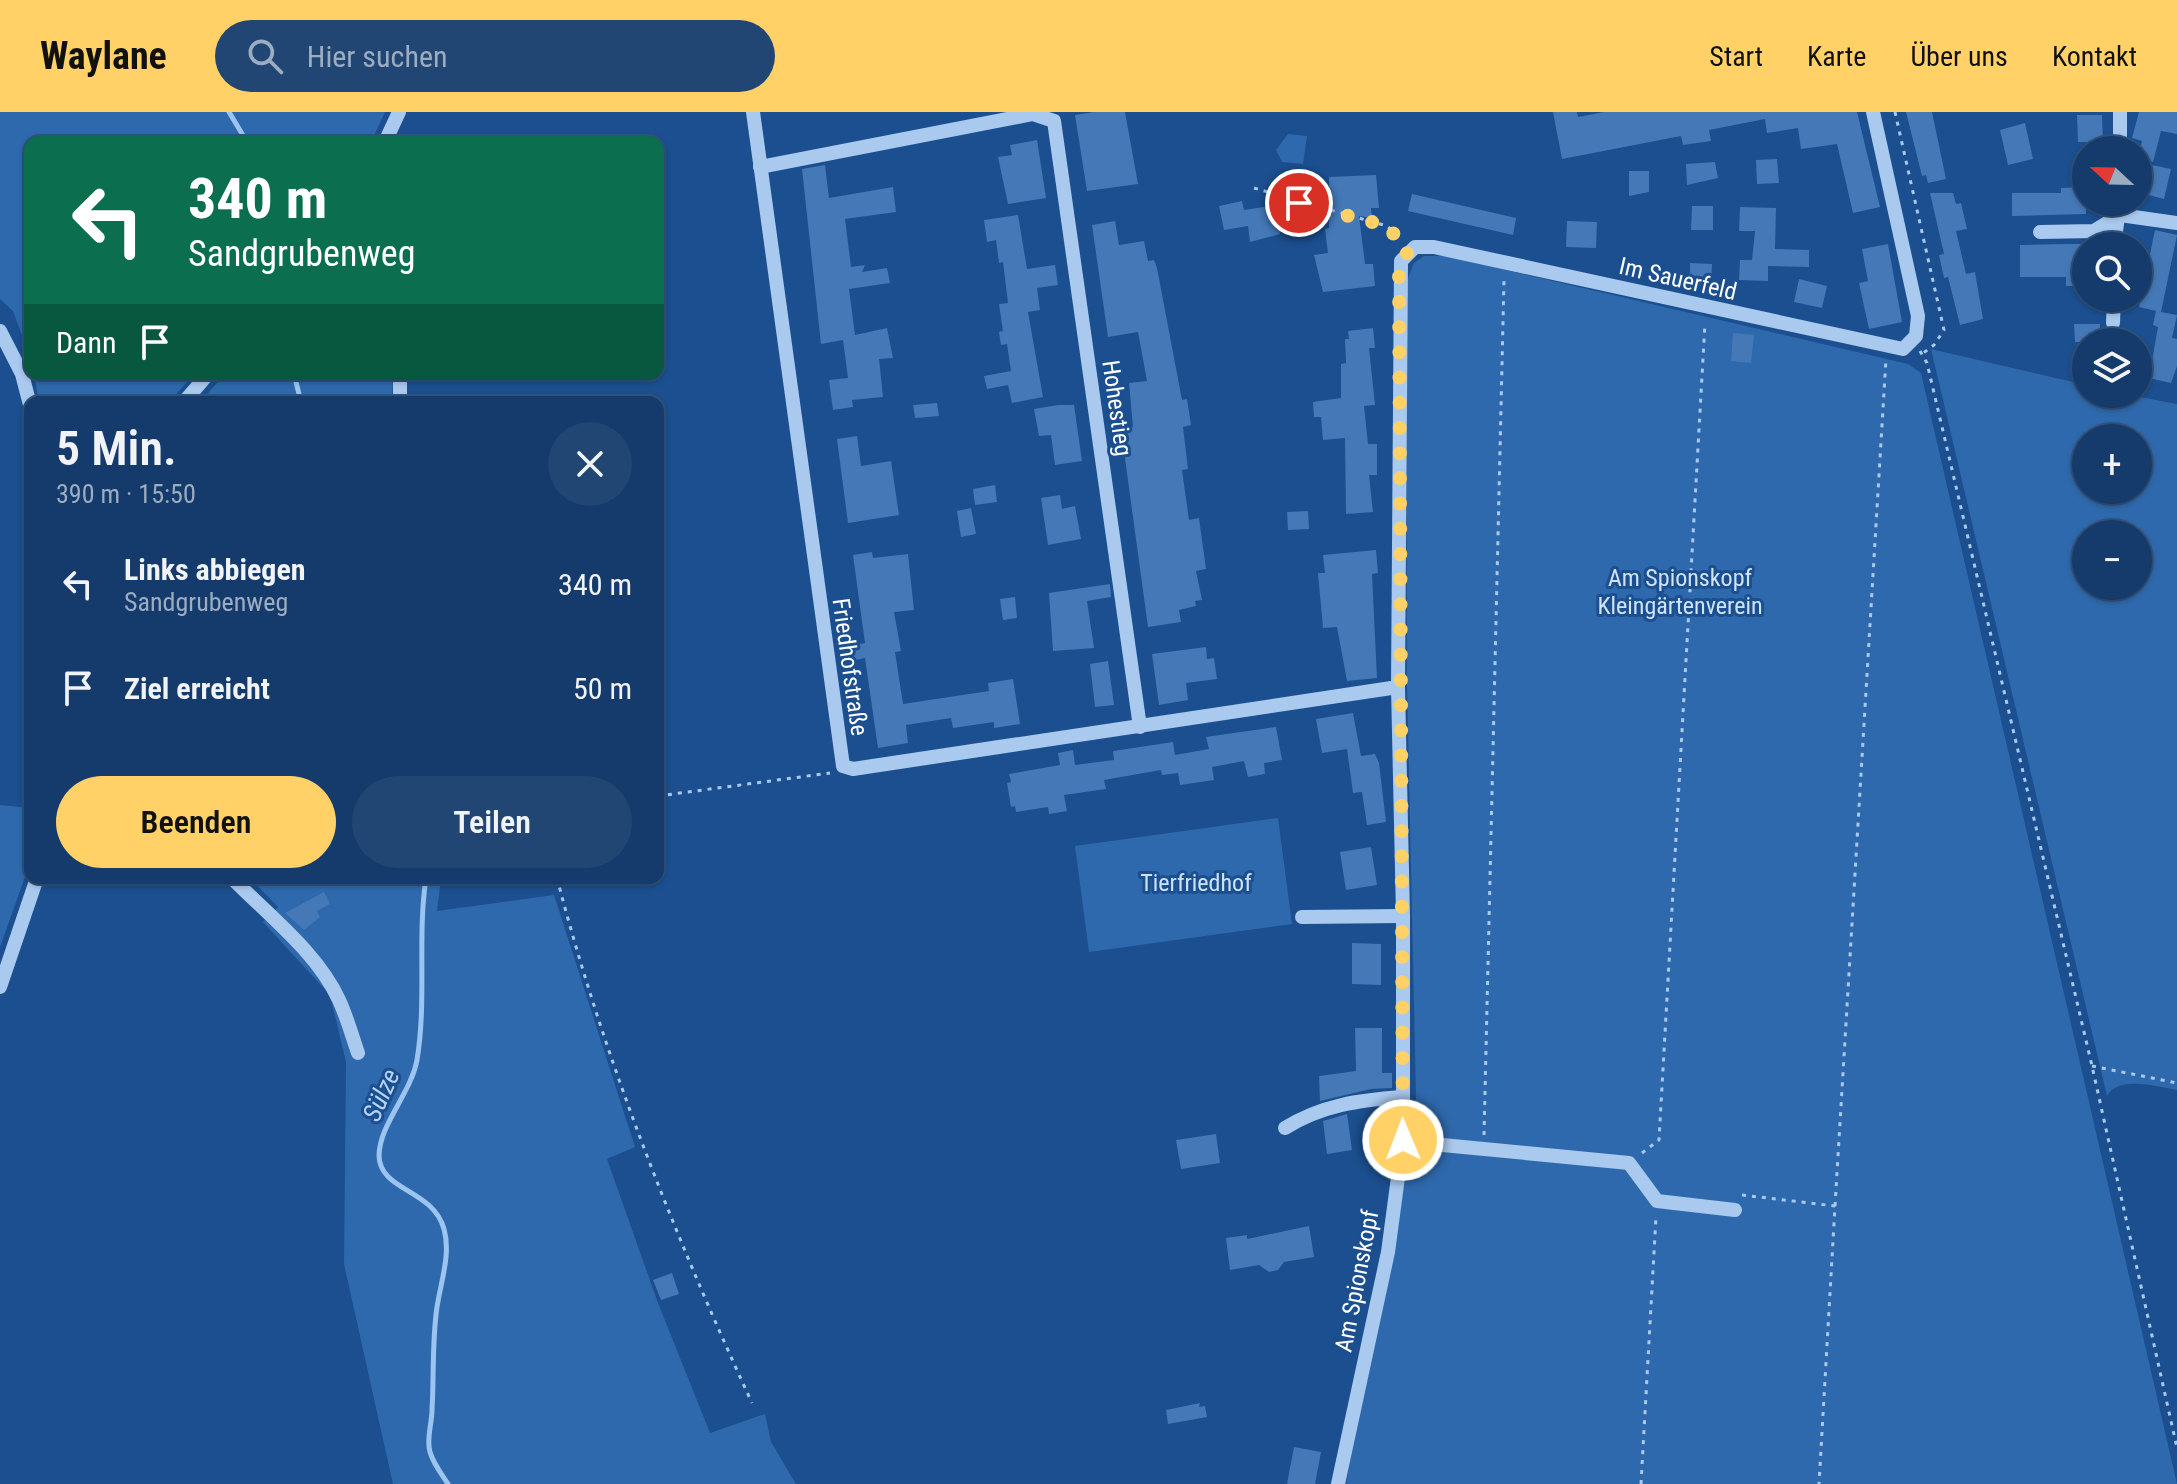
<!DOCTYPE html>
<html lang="de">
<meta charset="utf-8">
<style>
body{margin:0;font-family:"Roboto Condensed",sans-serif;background:#214673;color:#f1f3f6;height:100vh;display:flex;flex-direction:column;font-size:30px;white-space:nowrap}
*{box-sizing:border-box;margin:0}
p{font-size:26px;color:#9dadc1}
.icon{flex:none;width:44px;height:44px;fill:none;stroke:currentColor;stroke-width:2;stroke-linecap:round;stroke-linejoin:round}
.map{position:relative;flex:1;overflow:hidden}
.sheet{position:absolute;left:24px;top:284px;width:640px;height:488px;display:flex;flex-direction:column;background:#143b6b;border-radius:16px;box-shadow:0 2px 6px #0004,0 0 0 2px #33557e}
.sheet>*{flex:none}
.hud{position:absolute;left:24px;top:24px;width:640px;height:244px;border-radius:16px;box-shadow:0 2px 6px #0004,0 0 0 2px #33557e;background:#0b6e4f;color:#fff;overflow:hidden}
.needle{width:52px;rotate:292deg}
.controls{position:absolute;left:2072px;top:24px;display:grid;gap:16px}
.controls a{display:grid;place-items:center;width:80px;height:80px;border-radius:50%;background:#143b6b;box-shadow:0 2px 6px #0004,0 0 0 2px #33557e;font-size:40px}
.pin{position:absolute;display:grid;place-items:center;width:68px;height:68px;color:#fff;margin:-34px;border:4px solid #fff;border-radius:50%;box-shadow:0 2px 8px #0007}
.me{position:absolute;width:88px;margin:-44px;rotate:359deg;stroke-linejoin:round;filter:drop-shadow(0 0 6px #0008)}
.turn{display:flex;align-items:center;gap:28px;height:168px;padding:0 32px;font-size:36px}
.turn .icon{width:104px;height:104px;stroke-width:2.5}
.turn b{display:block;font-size:56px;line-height:68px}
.then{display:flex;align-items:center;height:76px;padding:0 32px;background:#0003;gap:16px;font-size:30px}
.round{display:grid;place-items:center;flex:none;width:84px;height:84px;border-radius:42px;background:#214673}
.headline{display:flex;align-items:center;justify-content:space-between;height:136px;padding:0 32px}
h1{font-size:48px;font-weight:600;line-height:60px}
.button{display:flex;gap:16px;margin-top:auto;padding:16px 32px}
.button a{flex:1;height:92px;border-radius:48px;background:#ffd166;color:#111;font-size:32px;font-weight:600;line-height:92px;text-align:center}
.button a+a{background:#214673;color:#f1f3f6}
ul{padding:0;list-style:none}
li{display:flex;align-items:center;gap:24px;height:104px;padding:0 32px}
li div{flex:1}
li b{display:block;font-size:30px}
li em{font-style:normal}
header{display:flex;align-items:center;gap:48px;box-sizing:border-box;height:112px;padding:0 40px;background:#ffd166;color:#111}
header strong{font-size:38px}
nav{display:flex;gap:44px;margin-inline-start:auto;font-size:28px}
.search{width:560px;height:72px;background:#214673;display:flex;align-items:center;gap:20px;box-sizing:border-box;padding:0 28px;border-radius:44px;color:#9dadc1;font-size:30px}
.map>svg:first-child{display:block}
</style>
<header>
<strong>Waylane</strong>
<div class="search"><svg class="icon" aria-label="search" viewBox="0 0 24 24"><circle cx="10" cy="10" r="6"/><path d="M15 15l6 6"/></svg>Hier suchen</div>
<nav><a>Start</a><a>Karte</a><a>Über uns</a><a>Kontakt</a></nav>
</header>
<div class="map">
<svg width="2177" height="1372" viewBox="0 0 2177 1372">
<rect width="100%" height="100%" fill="#1b4f8f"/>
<g fill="#2e69ad" fill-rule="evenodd">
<path d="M0,0H385L371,30H30V245L13,199L0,187Z"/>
<path d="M1288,22L1307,24L1303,52L1282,50L1276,38Z"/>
<path d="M1424,144H1446L1908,252L1921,261L2177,1372H1346L1416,986L1407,570L1406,171L1414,151Z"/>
<path d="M1931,237L2086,273V282H2124L2177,292V978C2158,975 2119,963 2107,984ZM2086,326H2138V378H2086ZM2086,422H2138V474H2086Z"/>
<path d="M34,262H194L169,290H39Z"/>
<path d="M225,262H393L392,290H200Z"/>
<path d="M0,693L30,696V751L0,835Z"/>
<path d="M1278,706L1292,812L1089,840L1075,734Z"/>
<path d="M250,766H441L437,799L554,783L635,1035L607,1047L658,1191L710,1321L765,1302L771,1330L796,1372H393L344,1152L346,950L330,883L263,810L278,795Z"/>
</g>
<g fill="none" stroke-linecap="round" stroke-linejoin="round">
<g stroke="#9cc4f0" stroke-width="5">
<path d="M229,0L247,30"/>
<path d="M294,262L301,290"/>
<path d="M426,766C417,826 427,888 417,948C411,981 379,1013 379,1044C380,1079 433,1077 444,1117C451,1142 441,1169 437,1195C432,1228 434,1264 432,1298C432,1311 426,1328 430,1340C433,1351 442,1363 448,1372"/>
</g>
</g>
<g fill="#4478b7">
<path d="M1094,0H1125L1138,72L1087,79L1075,3Z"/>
<path d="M1553,0H1577L1578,5L1604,0H1857L1880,95L1853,101L1837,32L1801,37L1798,16L1767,21L1765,7L1709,18L1711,29L1683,33L1681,24L1562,47Z"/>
<path d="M1906,0H1932L1946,67L1928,71L1926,63L1922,64Z"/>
<path d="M2139,0H2177V22L2161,19L2153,50L2138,46L2142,29L2132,26Z"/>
<path d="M2077,3H2102L2103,30H2078Z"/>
<path d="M2025,11L2033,47L2008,53L2000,18Z"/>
<path d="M1037,28L1046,86L1008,92L998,45L1012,43L1010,33Z"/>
<path d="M1777,47L1779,71L1757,72L1756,48Z"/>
<path d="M1715,50L1718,66L1687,73L1686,52Z"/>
<path d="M2147,52L2171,57L2164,87L2141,81Z"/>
<path d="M825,53L829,86L893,75L896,100L845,107L851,155L865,153L862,160L887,156L890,171L849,177L855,223L887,216L893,246L879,247L883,285L852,288L853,295L833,298L829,268L848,266L843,228L821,232L802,57Z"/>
<path d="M1629,59H1649V80L1629,84Z"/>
<path d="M1376,63L1379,96H1371L1372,106L1359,104L1365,152H1373L1375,174L1323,180L1314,143L1328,141L1325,117L1329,116V65Z"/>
<path d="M2086,75V102L2012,104V81H2061V76Z"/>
<path d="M1930,81H1953L1956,92L1961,91L1967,117L1956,119L1966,162L1975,160L1983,207L1960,213L1948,165L1944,166L1939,143L1944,142Z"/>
<path d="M1412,82L1516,106L1513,123L1408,99Z"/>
<path d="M1242,89L1244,98L1276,93L1280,122L1250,130L1248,114L1224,118L1219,94Z"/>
<path d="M1692,94H1713V118H1691Z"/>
<path d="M1740,95L1776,96L1775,137L1809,138V155L1768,154V169L1739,168L1740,148H1752L1755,119H1739Z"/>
<path d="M1018,103L1027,157L1055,153L1058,173L1037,176L1040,198L1028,200L1043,285L1012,291L1008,273L987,277L984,264L1011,259L1007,232L1001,233L999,220L1003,219L999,192L1008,191L1003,150L999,151L996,128L987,130L984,108Z"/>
<path d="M1115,109L1119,133L1144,129L1148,149L1154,148L1157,156L1182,288L1187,287L1191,313L1183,315L1188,357L1182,358L1189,408L1199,406L1206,457L1196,459L1202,488L1195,489L1196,494L1179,498L1181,510L1148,515L1121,317L1133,315L1129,271L1147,269L1138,220L1108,225L1092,113Z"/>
<path d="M1567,109L1597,110L1596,136L1566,135Z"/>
<path d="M2155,118L2177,123L2161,200L2177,203L2172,226L2177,227V254L2171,271L2149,266L2158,215L2153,213L2156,199L2139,195Z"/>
<path d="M1888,132L1902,210L1869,217L1859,171L1868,169L1862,137Z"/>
<path d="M2066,132H2086V174H2066V165H2020V133Z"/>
<path d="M1690,151L1712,152L1711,175L1690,174Z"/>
<path d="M1799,167L1827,174L1822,196L1794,190Z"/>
<path d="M2074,212H2100V230H2075Z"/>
<path d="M1373,216L1375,236H1369L1375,293L1364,294L1368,332H1377V363H1369L1373,400L1346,402L1345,326L1323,328L1321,305H1314L1313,290L1341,286V252L1346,251L1345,227H1349L1348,219Z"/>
<path d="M1733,221L1754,223L1751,251L1731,249Z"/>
<path d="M937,291L939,304L915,306L913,293Z"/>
<path d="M1058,293H1074L1082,349L1055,353L1051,323L1039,324L1034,297Z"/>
<path d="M857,324L861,354L891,349L899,403L848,411L837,327Z"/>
<path d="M995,373L997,390L975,393L973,377Z"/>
<path d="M1060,383L1062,397L1075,394L1081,427L1048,433L1041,386Z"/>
<path d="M971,396L976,422L961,425L957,399Z"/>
<path d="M1308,399L1309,417L1288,418L1287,400Z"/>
<path d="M1376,438L1378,461L1372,462L1377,566L1347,569L1337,515L1323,516L1318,461H1325L1323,443Z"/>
<path d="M872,440L873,446L908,442L914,498L894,500L901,539L895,540L903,592L989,579L988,571L1013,567L1020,612L994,616V610L953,616L951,606L906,613L908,631L878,636L865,546L850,549L848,534L865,531L853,443Z"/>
<path d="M1110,472L1111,485L1087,489L1094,536L1053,539L1049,481Z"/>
<path d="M1015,485L1017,506L1003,508L1000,487Z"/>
<path d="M1206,535L1207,547L1214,546L1217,567L1186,571L1188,588L1159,593L1152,542Z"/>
<path d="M1108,549L1114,593L1095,595L1090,552Z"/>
<path d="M1353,601L1361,644L1375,642L1379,651L1386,710L1367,713L1362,680L1353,681L1347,637L1322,641L1316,607Z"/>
<path d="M1276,615L1282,648L1264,651L1265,662L1248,665L1244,649L1212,655L1214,668L1180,673L1178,661L1162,663L1161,658L1104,668L1106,677L1064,683L1067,699L1049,702L1048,695L1016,700L1015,694L1011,695L1007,671L1011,670L1009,662L1060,653L1058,641L1073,638L1075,653L1114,648L1113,639L1173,630L1175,643L1209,637L1206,625Z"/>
<path d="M1371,735L1377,773L1346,778L1340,740Z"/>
<path d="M324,780L330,792L317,799L320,805L304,818L285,801Z"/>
<path d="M1352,831L1381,832V873L1352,872Z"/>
<path d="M1355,916H1382V961H1392V976L1371,977L1320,989L1319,964L1356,959Z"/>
<path d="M1347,1002L1352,1038L1327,1042L1323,1009Z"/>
<path d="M1216,1022L1220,1051L1181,1057L1176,1028Z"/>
<path d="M1309,1114L1314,1145L1284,1150L1278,1158L1269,1160L1259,1153L1230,1158L1226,1126L1247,1123V1127Z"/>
<path d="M672,1161L679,1182L661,1188L653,1168Z"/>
<path d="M1200,1291L1199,1295L1205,1294L1207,1305L1168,1312L1166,1298Z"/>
<path d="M1294,1335L1321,1340L1315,1372H1287Z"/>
</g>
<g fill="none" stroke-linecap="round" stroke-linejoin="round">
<g stroke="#a9c9ee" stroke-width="3" stroke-dasharray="4 6" stroke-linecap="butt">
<path d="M1895,0L1944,218L1934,233L1922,242"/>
<path d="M1254,76L1387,114L1400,126"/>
<path d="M1920,239L1927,251L2092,954L2177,1336"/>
<path d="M658,684L830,661"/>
<path d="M557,766C604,947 674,1122 752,1291"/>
<path d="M2092,954L2177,971"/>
<path d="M1484,1023L1504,167"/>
<path d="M1642,1041L1659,1028L1705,211"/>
<path d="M1742,1083L1835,1094L1819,1372"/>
<path d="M1835,1094L1886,247"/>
<path d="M1641,1372L1656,1105"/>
</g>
<g stroke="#a9c9ee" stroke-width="14">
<path d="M753,0L843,654L853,657L1398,575"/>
<path d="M2120,0V38"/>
<path d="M385,30L399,0"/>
<path d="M760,55L1033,2L1054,9L1140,615"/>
<path d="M2040,120L2094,119L2120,103L2177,111"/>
<path d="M2114,134L2120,90"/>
<path d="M2113,211L2114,186"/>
<path d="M0,219L22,262L30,293"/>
<path d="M400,262V290"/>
<path d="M184,290L208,262"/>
<path d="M232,766C268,803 317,840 339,888C347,905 352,924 358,941"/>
<path d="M1302,805L1403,804"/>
<path d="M0,875L37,766"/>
<path d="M1403,1004L1414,1022L1432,1032L1629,1051L1657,1089L1735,1098"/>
<path d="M1285,1016C1322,993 1360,988 1402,985"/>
<path d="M1338,1372L1388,1140L1403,1028V804L1398,575L1401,149L1415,135H1434L1903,237L1916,224L1918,204L1873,0"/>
</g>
</g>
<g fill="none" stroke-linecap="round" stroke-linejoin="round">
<path stroke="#ffd166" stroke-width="14" stroke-dasharray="0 25.2" d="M1299,91L1387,114L1408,139L1399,160L1403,1028"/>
</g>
<g text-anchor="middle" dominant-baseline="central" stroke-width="6" stroke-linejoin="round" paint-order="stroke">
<g font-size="24" fill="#fff" stroke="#1b4f8f">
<text transform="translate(1678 167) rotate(13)">Im Sauerfeld</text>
<text transform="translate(1117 296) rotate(82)">Hohestieg</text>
<text transform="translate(850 555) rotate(82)">Friedhofstraße</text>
<text transform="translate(1357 1169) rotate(-79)">Am Spionskopf</text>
</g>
<g font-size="24" fill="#cfe3fa" stroke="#1b4f8f">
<text x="1680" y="466">Am Spionskopf<tspan x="1680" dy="28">Kleingärtenverein</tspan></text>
<text x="1196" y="771">Tierfriedhof</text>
</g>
<g font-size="26" font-style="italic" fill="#b5d3f5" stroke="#1b4f8f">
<text transform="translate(381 983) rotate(-66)">Sülze</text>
</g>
</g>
</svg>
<div class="controls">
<a><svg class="needle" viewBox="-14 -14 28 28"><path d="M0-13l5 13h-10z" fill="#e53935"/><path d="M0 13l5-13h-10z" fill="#9dadc1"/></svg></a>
<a><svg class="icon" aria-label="search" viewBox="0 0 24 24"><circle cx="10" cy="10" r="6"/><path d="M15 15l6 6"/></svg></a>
<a><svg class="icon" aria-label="layers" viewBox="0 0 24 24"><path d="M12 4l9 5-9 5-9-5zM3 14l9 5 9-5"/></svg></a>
<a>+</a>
<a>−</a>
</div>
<div class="pin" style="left:1299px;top:91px;background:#d93025"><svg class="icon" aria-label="arrive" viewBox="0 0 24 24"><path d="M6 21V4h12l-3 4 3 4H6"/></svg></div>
<svg class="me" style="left:1403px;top:1028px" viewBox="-20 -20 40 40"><circle r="17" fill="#ffd166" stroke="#fff" stroke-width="3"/><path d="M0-11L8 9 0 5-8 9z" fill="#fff"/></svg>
<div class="hud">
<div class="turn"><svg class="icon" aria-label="left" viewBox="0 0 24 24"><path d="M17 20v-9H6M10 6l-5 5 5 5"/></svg><div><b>340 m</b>Sandgrubenweg</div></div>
<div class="then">Dann<svg class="icon" aria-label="arrive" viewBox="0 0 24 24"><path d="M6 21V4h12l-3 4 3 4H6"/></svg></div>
</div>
<section class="sheet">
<div class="headline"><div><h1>5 Min.</h1><p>390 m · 15:50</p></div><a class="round"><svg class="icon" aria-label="close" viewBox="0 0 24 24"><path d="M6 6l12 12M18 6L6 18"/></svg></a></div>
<ul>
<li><svg class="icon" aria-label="left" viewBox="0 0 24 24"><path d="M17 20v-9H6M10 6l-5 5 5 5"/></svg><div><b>Links abbiegen</b><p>Sandgrubenweg</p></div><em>340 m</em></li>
<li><svg class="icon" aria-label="arrive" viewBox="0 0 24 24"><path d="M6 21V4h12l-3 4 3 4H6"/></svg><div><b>Ziel erreicht</b></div><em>50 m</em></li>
</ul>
<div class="button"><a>Beenden</a><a>Teilen</a></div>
</section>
</div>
